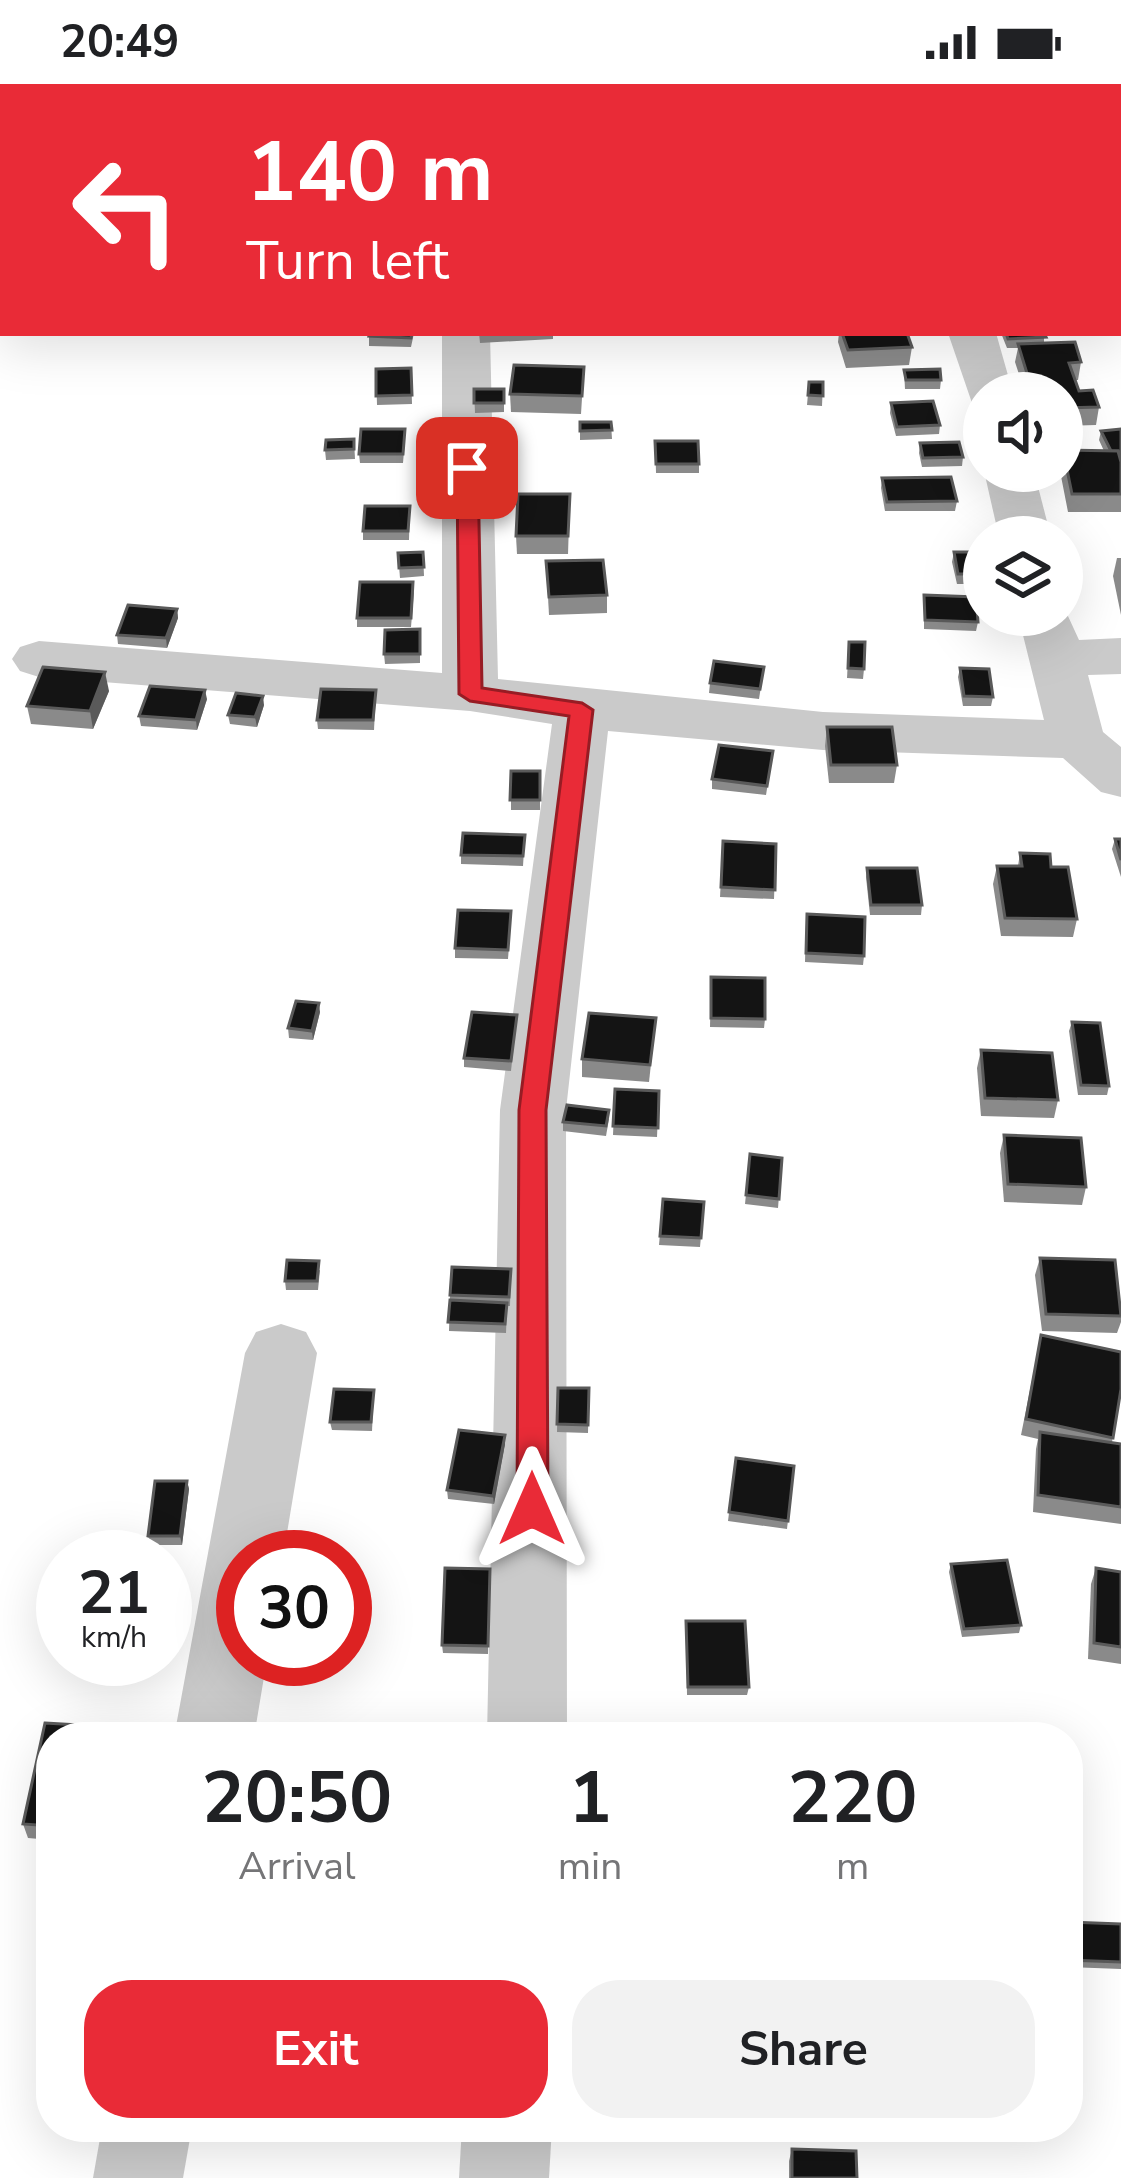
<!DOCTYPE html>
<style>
body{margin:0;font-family:"Nunito Sans",sans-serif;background:#f2f2f2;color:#202124;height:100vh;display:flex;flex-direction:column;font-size:45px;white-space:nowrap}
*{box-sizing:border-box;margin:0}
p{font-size:39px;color:#757577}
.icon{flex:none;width:66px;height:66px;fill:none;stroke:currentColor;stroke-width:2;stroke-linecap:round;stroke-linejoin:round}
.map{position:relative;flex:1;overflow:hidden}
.panel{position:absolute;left:36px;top:1638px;width:1047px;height:420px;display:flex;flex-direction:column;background:#fff;border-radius:48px;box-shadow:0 12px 48px #0002}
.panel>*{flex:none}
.top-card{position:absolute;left:0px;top:0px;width:1122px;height:252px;box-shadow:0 12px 48px #0002;background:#e92b37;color:#fff;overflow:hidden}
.buttons{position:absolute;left:963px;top:288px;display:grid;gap:24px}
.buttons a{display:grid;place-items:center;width:120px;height:120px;border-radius:50%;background:#fff;box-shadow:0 12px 48px #0002;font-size:60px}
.speed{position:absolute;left:36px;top:1446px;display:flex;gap:24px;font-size:60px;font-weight:700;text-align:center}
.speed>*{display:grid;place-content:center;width:156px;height:156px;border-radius:50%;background:#fff;box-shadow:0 12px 48px #0002;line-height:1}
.speed small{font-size:30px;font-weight:400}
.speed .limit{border:18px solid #d22;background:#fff;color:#111}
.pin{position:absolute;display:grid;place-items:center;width:102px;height:102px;color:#fff;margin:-51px;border-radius:24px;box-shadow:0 6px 18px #0006}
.me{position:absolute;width:132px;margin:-66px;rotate:0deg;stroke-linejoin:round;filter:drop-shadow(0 0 9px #0008)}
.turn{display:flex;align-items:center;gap:42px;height:252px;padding:0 48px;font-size:54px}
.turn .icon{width:156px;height:156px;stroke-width:2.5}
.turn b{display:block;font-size:84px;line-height:102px}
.eta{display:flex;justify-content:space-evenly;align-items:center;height:204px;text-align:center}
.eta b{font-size:72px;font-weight:700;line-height:84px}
.action{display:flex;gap:24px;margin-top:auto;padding:24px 48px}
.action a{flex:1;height:138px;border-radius:48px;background:#e92b37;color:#fff;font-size:48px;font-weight:700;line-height:138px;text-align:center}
.action a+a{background:#f2f2f2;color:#202124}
.status{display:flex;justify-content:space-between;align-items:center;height:84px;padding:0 60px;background:#fff;direction:ltr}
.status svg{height:33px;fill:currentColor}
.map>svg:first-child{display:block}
</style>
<div class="status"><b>20:49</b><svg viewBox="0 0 49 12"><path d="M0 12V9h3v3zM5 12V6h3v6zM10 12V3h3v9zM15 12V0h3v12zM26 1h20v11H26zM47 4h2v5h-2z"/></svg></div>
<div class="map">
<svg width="1121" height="2094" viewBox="0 0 1121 2094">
<rect width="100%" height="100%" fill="#fff"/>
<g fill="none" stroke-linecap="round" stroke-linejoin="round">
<g fill="#cacaca" fill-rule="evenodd">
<rect x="410" y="0" width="42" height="3"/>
<path d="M850,0H892L894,3H852Z"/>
<path d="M442,249H490L498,595L823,628L1044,636L1018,531H1062V519L1079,556L1121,554V590L1088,591L1103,648L1121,663V713L1101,708L1063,674L823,666L608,647L566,1026L567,1653H487L500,1026L552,640L470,627L39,593L20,587L12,575L20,563L39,557L442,589Z"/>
<path d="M948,249H996L1013,309H984V322L972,319Z"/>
<path d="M984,387H1034L1051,453H999Z"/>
<path d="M281,1240L306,1248L317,1269L283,1473H243V1575H267L254,1653H174L245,1269L256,1248Z"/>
<path d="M102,2043H192L183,2094H93Z"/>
<path d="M462,2043H552L549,2094H459Z"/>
</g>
</g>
<g fill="#8a8a8a">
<path d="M414,249L411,263L369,262V252Z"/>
<path d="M479,249H553V255L480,259Z"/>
<path d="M839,249H907L912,263L909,281L846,284L838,258Z"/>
<path d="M1001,249H1044V259L1081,278L1078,296H1075L1079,307L1099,323L1096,341L1062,342V309H1025L1015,278L1018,264H1007Z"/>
<path d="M584,283L581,330L511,328L510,310Z"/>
<path d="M411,284L412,320L377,321L376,285Z"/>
<path d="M904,286L941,296L940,305H905Z"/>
<path d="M809,298H823L822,322L807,321Z"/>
<path d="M474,305H504V328L475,329Z"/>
<path d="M891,319L940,341L939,350L896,352L890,329Z"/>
<path d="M611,338L612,355L580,356V348Z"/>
<path d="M1121,345V428H1068L1060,387H1062L1063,366L1104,367L1099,356L1101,347Z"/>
<path d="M354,355L355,375L326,376L325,366Z"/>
<path d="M405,355L403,379H360L359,370Z"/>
<path d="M655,357L699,380V389H656Z"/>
<path d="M920,359L963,373L962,382L922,383L919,369Z"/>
<path d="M882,394L957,417L955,427H885L881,404Z"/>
<path d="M570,410L568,470H517L516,452Z"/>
<path d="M410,422L409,456H363V447Z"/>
<path d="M423,468L424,492L400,494L398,469Z"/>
<path d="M954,468H983L984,500H957L952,478Z"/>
<path d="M1117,474H1121V531L1113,492Z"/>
<path d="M546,477L607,511V529L549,531Z"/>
<path d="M414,508L411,543H357V534Z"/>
<path d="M924,511L978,538L976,547L924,545Z"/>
<path d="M177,525L178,534L167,564L118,560L117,551Z"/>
<path d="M420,545V579L385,580L384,570Z"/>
<path d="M849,558L864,585L863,595L847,594Z"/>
<path d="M764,583L759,615L709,609L710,599Z"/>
<path d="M960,584L993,613L991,622H963L958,593Z"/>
<path d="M376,606L374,646L318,645L317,636Z"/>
<path d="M109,607L93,645L31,640L27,622Z"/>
<path d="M207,615L197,646L141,642L139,632Z"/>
<path d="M264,621L257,643L230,640L228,631Z"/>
<path d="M827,643L897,681L894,699H829L825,662Z"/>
<path d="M773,667L766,711L712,705V695Z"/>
<rect x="511" y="687" width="29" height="39"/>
<path d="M525,751L523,782L461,780V771Z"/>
<path d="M1115,755H1121V793L1112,765Z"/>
<path d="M723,757L776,760L774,815L720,813Z"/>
<path d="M1020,769L1051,783L1077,835L1073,853L1001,852L993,800L997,782H1018Z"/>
<path d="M867,784L922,821L921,831H870L866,793Z"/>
<path d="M511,836L508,875L455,874V864Z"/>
<path d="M806,839L864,872L863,881L805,878Z"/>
<path d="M711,893L765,935L764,944L710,943Z"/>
<path d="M320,928L313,956L289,954L288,944Z"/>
<path d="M517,931L511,987L464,983V974Z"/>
<path d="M656,934L649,998L582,993V975Z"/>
<path d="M1072,938L1109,1002L1107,1011H1078L1069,947Z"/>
<path d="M981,966L1058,1016L1054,1034L981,1032L977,984Z"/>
<path d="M615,1005L659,1007L657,1053L613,1051Z"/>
<path d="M609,1035L606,1052L563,1047V1038Z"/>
<path d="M1004,1051L1086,1103L1082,1121L1004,1118L1000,1069Z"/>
<path d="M750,1070L782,1074L778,1124L745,1120Z"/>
<path d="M663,1115L704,1118L700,1163L659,1161Z"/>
<path d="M1040,1174L1121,1219V1238L1117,1249L1042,1247L1035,1191Z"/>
<path d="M511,1185L510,1222H507L506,1249L449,1247L450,1211Z"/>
<path d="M320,1186L318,1206H286L285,1197Z"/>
<path d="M1041,1251L1121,1305L1112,1358L1121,1360V1440L1033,1428L1036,1365L1038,1355L1021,1351Z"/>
<path d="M558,1304H589L588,1349L557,1348Z"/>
<path d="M374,1306L372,1347L332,1346L330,1338Z"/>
<path d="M505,1360L494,1420L448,1415L447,1406Z"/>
<path d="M736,1374L794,1382L787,1445L728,1437Z"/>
<path d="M187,1397L189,1405L182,1461H151L148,1452Z"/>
<path d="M951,1480L1021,1541L1019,1549L962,1553L949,1488Z"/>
<path d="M1096,1484L1121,1488V1580L1088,1575L1091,1500Z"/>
<path d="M490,1485L488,1570L443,1569L442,1561Z"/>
<path d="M686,1537L749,1603L747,1611H687Z"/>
<path d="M51,1653V1756L28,1754L23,1740Z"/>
<path d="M1068,1838L1121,1840V1885L1068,1883Z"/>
<path d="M792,2065L857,2094H789V2077Z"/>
</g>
<g fill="#5a5a5a">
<path d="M177,525L178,534L167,564L166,554Z"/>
<path d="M105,588L109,607L93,645L90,627Z"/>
<path d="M205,606L207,615L197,646L196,636Z"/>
<path d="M263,612L264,621L257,643L255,633Z"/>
<path d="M319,919L320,928L313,956L312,947Z"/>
<path d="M505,1351V1360L494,1420L493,1412Z"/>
<path d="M187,1397L189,1405L182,1461L180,1452Z"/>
</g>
<g fill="#141414" stroke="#5a5a5a" stroke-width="3">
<path d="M478,0H519L520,3H479Z"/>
<path d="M370,249H412L411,254L369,252Z"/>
<path d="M842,249H907L912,263L848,266Z"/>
<path d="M1006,249H1044L1046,253L1008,255Z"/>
<path d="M1075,258L1081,278L1069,279L1079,307L1093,306L1099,323L1062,324V309H1033L1018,260Z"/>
<path d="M514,281L584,283L582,312L510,310Z"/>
<path d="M411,284L412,311L376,312V285Z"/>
<path d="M940,285L941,296H906L904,286Z"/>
<path d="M809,298H823V312L808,311Z"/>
<rect x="474" y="305" width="30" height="14"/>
<path d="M933,317L940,341L897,343L891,319Z"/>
<path d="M580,338H611L612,346L580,347Z"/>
<path d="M361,345H405L403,370H359Z"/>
<path d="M1121,345V371H1119L1118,367H1111L1101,347Z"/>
<path d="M354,355V365L325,366L326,356Z"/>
<path d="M655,357H698L699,380H656Z"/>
<path d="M959,358L963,373L923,374L920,359Z"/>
<path d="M1063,366L1118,367L1121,378V410H1072Z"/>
<path d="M951,393L957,417L887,418L882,394Z"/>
<path d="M518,410H570L568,452H516Z"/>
<path d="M365,422H410L408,447H363Z"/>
<path d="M423,468L424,483L399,484L398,469Z"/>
<path d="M954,468H983L984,490H958Z"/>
<path d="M603,476L607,511L549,513L546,477Z"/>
<path d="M360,498H413L411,534H357Z"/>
<path d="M924,511L976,513L978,538L925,536Z"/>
<path d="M128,521L177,525L166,554L117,551Z"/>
<path d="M420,545V570H384L385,546Z"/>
<path d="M849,558H865L864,585L848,584Z"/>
<path d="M714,577L764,583L760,605L710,599Z"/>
<path d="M43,583L105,588L90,627L27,622Z"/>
<path d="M960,584L989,585L993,613L964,612Z"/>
<path d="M150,602L205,606L196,636L139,632Z"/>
<path d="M321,605L376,606L373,636H317Z"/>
<path d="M236,609L263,612L255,633L228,631Z"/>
<path d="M827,643H892L897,681H831Z"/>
<path d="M719,661L773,667L767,702L712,695Z"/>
<path d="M511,687H540V716H510Z"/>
<path d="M463,749L525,751L523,772L461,771Z"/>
<path d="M1115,755H1121V776Z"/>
<path d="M723,757L776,760L775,806L721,803Z"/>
<path d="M1020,769L1050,770L1051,783H1068L1077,835L1005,834L997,782H1022Z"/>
<path d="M867,784H917L922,821H871Z"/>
<path d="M458,826L511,827L508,866L455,864Z"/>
<path d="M807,830L865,833L864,872L806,869Z"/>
<path d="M711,893L765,894V935L711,934Z"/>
<path d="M296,917L319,919L312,947L288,944Z"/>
<path d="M472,928L517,931L511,977L464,974Z"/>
<path d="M589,929L656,934L650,981L582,975Z"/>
<path d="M1072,938L1100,939L1109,1002L1081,1001Z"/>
<path d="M981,966L1052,969L1058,1016L985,1014Z"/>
<path d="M615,1005L659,1007L658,1044L613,1042Z"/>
<path d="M567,1021L609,1026L606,1042L563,1038Z"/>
<path d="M1004,1051L1081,1054L1086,1103L1008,1100Z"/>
<path d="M750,1070L782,1074L779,1115L746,1111Z"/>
<path d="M663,1115L704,1118L701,1154L660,1152Z"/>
<path d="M1040,1174L1115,1176L1121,1232L1046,1230Z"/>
<path d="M287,1176L319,1177L317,1197H285Z"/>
<path d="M452,1183L511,1185L509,1213L450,1211Z"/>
<path d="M450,1216L507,1219L505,1240L448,1238Z"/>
<path d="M1041,1251L1121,1268V1305L1113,1354L1026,1335Z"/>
<path d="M558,1304H589L588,1341L557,1340Z"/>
<path d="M334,1305L374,1306L371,1338H330Z"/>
<path d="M459,1346L505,1351L493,1412L447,1406Z"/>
<path d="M1040,1348L1121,1360V1423L1038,1411Z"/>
<path d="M736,1374L794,1382L788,1437L729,1428Z"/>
<path d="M155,1397H187L180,1452H148Z"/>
<path d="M1007,1476L1021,1541L964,1545L951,1480Z"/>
<path d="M445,1484L490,1485L488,1562L442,1561Z"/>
<path d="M1096,1484L1121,1488V1563L1094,1559Z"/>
<path d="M686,1537H745L749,1603H688Z"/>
<path d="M45,1639L146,1645L144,1653H51V1742L23,1740Z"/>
<path d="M1068,1838L1121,1840V1878L1068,1876Z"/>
<path d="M792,2065L856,2067L857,2094H792Z"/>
</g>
<path fill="#e92b37" stroke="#971c24" stroke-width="3" d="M467,378L478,384L482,604L582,619L593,626L546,1026L548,1425L543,1435H521L517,1425L519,1026L569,632L470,617L459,610L457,384Z"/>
</svg>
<div class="buttons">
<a><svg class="icon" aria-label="sound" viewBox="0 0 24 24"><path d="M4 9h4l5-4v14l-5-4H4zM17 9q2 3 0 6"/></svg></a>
<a><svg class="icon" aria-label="layers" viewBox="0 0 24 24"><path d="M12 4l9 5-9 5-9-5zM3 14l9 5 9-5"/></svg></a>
</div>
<div class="speed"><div>21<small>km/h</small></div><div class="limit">30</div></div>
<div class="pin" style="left:467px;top:384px;background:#d93025"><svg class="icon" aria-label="arrive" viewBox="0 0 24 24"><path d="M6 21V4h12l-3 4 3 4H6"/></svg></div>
<svg class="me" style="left:532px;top:1425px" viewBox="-20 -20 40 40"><path d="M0-17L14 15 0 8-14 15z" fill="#e92b37" stroke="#fff" stroke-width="4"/></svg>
<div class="top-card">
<div class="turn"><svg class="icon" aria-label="left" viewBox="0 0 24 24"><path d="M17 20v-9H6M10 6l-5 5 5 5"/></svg><div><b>140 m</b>Turn left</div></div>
</div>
<section class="panel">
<div class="eta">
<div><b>20:50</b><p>Arrival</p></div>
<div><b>1</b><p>min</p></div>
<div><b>220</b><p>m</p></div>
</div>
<div class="action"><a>Exit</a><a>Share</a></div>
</section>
</div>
